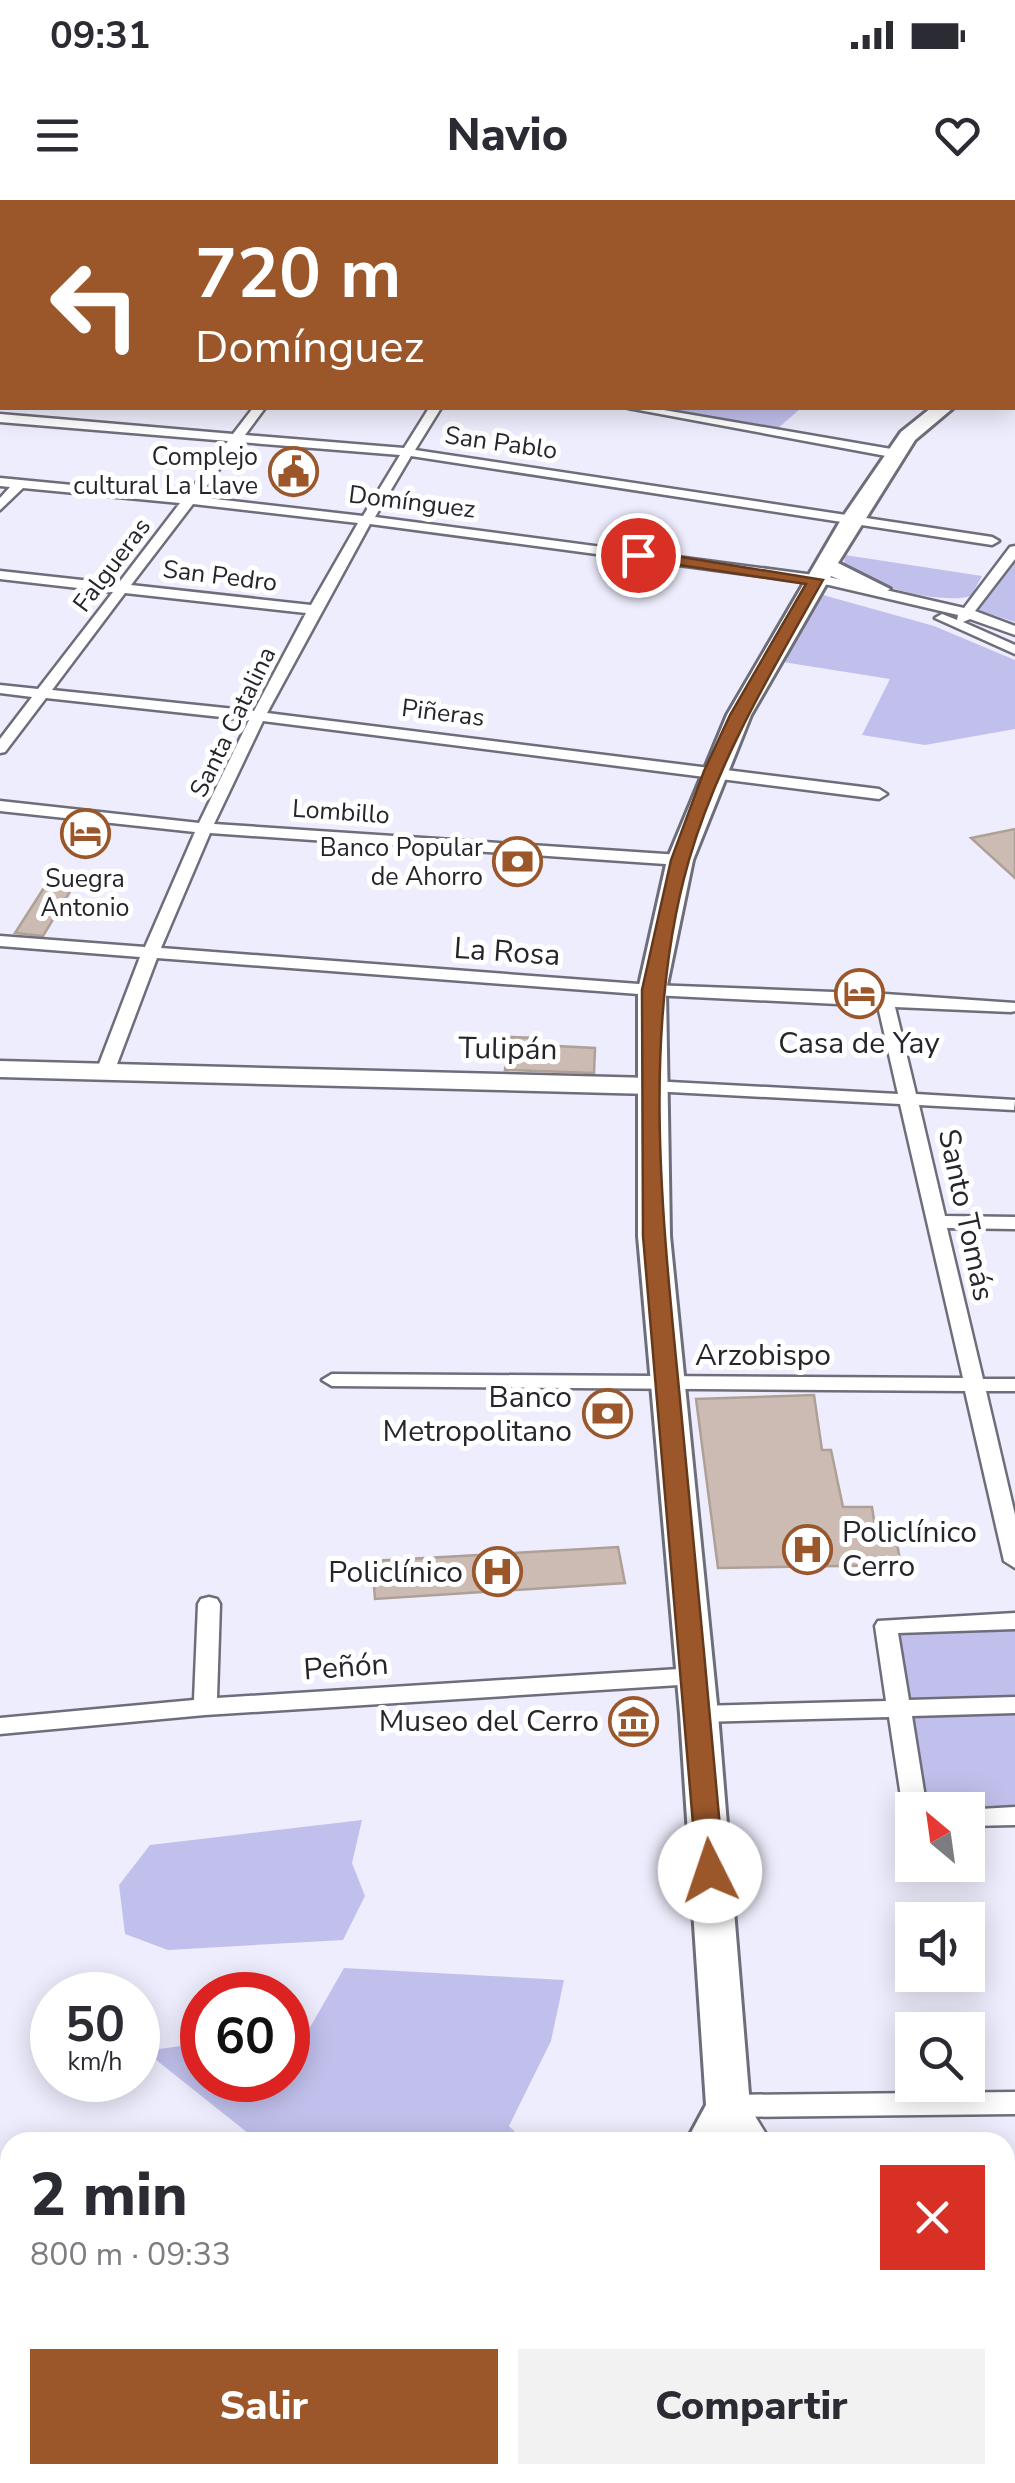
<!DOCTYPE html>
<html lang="es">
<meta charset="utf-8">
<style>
body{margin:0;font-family:"Nunito Sans",sans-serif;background:#f2f2f3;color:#2b2b33;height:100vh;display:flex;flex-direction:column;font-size:38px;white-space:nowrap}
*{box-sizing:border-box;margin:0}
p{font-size:32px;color:#7c7c81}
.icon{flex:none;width:55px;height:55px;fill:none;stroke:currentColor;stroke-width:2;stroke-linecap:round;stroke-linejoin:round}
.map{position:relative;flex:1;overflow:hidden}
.sheet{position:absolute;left:0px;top:1932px;width:1015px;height:352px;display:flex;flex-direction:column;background:#fff;border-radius:30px 30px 0 0;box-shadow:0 5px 25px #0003}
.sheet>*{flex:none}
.banner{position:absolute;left:0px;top:0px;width:1015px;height:210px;box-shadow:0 5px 25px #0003;background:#9b572a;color:#fff;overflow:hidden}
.needle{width:65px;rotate:331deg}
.tools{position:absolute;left:895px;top:1592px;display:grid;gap:20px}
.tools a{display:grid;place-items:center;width:90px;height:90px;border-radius:0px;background:#fff;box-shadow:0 5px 25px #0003;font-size:50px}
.speed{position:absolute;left:30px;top:1772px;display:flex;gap:20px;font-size:50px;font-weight:700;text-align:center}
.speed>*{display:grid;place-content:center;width:130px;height:130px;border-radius:50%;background:#fff;box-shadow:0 5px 25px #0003;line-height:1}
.speed small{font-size:25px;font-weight:400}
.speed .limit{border:15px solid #d22;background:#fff;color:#111}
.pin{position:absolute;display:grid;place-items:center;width:85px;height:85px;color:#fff;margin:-42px;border:5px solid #fff;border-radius:50%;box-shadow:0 2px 10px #0007}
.me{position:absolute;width:110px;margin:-55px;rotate:356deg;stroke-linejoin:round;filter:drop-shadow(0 0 8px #0008)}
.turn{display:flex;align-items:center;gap:35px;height:210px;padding:0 30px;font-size:45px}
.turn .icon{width:130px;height:130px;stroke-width:2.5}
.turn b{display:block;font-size:70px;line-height:85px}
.round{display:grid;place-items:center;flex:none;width:105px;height:105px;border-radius:0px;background:#f2f2f3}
.summary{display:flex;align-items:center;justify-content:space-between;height:170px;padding:0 30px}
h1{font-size:60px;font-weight:800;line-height:75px}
.cta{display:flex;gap:20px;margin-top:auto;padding:20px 30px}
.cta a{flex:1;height:115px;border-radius:0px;background:#9b572a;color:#fff;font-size:40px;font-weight:800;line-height:115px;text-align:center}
.cta a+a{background:#f2f2f3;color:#2b2b33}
.status{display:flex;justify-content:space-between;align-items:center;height:70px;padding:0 50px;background:#fff;direction:ltr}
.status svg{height:28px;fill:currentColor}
header{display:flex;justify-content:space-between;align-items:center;height:130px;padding:0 30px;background:#fff;font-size:45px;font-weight:800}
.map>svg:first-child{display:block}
</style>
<div class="status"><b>09:31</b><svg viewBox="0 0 49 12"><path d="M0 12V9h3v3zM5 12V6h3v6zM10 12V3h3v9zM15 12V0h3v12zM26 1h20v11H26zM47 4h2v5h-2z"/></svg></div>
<header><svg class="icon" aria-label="menu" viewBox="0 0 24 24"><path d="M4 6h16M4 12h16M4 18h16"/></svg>Navio<svg class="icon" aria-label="heart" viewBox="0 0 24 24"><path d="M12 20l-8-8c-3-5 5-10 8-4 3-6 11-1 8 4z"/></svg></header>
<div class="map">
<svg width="1015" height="2283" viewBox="0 0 1015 2283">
<rect width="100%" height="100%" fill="#ededfd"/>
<g fill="#c1c0ec">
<path d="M655,208H801L777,229Z"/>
<path d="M845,355L982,376L971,396C943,405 864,386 844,364Z"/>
<path d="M1015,361V422L977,410Z"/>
<path d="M823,395L934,426L1015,460V529L925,545L862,535L890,479L783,462Z"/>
<path d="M1015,1427V1611L921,1610L894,1431Z"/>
<path d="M362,1620L352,1663L365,1696L343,1740L168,1750L125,1734L119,1685L150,1645Z"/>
<path d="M344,1768L564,1780L551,1841L509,1926L525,1942H259L145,1851L202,1843V1880H288V1832L309,1829Z"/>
</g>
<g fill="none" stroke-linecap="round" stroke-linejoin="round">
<path stroke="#aca8ec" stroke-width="5" d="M168,2L174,0"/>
</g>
<g fill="#cbbbb3" stroke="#afa097" stroke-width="2.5">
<path d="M1015,629V678L971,638Z"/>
<path d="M47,683L74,685L43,736L15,733Z"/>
<path d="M510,837L538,838L537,845L595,848L594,873L505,870Z"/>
<path d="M814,1195L822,1250H831L843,1307H872L876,1333H895L901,1365L718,1368L696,1199Z"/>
<path d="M618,1347L625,1383L375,1399L372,1361Z"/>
</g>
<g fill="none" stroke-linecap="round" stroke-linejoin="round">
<defs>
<g id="street">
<rect x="1012" y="17" width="3" height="6"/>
<path d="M1012,80H1015L1012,87Z"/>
<rect x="0" y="91" width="2" height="6"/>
<path d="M253,208H265L245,235L404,248L429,208H441L415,250L992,337L999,341L992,345L411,256L375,317L829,377L964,408L1010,347L1015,346V359L975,411L1015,426V435L970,419L963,422L1015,445V454L935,418L942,414L957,420L958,415L829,385L370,324L267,513L879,589L887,594L879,599L263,521L214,624L680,655L688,660L680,665L210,633L161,748L652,785L885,794L1015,803V811L1011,812L895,807L916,894L1015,900L1014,910L919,905L945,1016L1015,1017V1029L947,1028L983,1179H1015V1191H986L1015,1315V1368L1004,1361L965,1191L332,1186L322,1180L332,1174L963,1178L900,904L651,891L642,886L651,881L898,894L878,806L652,795L157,758L114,872L105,877L96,872L140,757L0,746V736L145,747L195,632L0,611V601L199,623L249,520L46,498L5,552L0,553V539L32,497L0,493V485L38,489L113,392L0,379V371L118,384L180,303L23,288L0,310V298L10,287L0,286V278L186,296L228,241L0,222V214L233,234ZM240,242L400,255L363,316L198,297ZM193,304L358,323L311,405L131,385ZM125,393L306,413L254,511L52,490Z"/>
<path d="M628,208H652L897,250L903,254L897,258Z"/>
<path d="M209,1397L217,1399L220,1404L217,1498L695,1468L703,1470L706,1476L703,1482L695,1484L205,1515L0,1534V1518L194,1500L198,1404L201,1399Z"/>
<path d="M1015,1413V1429L898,1433L909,1500L1015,1497V1513L912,1516L927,1610H912V1618L903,1610L889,1517L699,1522L691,1520L687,1514L691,1508L699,1506L886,1501L875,1426L878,1421Z"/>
<path d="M1015,1607V1625L968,1626V1610H962Z"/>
<path d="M1015,1892V1914L728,1917L719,1913L715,1906L719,1899L728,1895Z"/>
<path d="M0,2115L10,2118V2163L0,2160Z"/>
<rect x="1005" y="2194" width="10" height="26"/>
<path d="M35,2275H65L67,2283H37Z"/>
</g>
<g id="secondary">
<path d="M689,0H711L713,2H691Z"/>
<rect x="0" y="49" width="2" height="10"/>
<path d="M1012,100L1015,101V111L1012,110Z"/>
<path d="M0,861L651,878L664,886L651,894L0,877Z"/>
<path d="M728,1890L742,1895L771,1942H730L708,1906L714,1895Z"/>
<path d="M943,2275H989L992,2283H946Z"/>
</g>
<g id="primary">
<path d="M1015,172V184L1012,185V173Z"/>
<path d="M931,208H953L915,240L838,363L890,389L879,396L831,376L751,515L693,660L666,790L670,1036L718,1514L750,1906L730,1942H686L706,1905L680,1514L638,1036V790L667,660L727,515L842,318L901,232Z"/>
<path d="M10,2181V2223L0,2225V2183Z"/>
</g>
</defs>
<use href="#street" stroke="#6e6e7b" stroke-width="5"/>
<use href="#secondary" stroke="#6e6e7b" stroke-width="5"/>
<use href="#primary" stroke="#6e6e7b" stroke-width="6"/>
<use href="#street" fill="#fff" fill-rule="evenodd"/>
<use href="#secondary" fill="#fff" fill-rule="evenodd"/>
<use href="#primary" fill="#fff" fill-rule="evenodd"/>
</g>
<path fill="#9b572a" stroke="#65391b" stroke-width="2.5" d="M638,350L823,380C772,471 718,560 689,660C639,834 664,1032 681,1210C696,1364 710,1517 724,1671L710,1681L697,1671L643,1036L642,790L671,660L704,571L730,515L806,384L633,358V352Z"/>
<defs>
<symbol id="civic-ring" viewBox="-11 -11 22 22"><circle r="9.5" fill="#fff" stroke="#9b572a" stroke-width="1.5"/><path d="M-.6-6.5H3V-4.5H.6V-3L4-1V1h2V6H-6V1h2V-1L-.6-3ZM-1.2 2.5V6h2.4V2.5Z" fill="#9b572a"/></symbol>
<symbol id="hotel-ring" viewBox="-11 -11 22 22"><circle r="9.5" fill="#fff" stroke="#9b572a" stroke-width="1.5"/><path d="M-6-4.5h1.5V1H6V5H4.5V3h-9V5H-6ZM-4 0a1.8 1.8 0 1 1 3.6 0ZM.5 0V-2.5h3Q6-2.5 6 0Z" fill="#9b572a"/></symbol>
<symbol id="bank-ring" viewBox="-11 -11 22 22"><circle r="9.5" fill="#fff" stroke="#9b572a" stroke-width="1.5"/><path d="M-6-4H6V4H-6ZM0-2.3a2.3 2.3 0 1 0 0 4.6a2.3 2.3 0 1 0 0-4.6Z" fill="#9b572a"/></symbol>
<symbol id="hospital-ring" viewBox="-11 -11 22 22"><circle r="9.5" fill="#fff" stroke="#9b572a" stroke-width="1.5"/><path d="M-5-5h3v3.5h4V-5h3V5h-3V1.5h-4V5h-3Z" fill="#9b572a"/></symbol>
<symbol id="museum-ring" viewBox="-11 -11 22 22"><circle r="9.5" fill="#fff" stroke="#9b572a" stroke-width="1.5"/><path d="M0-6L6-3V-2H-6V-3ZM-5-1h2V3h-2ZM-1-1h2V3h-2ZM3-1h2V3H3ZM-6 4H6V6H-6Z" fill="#9b572a"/></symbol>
</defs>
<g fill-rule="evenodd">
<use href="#civic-ring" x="266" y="244" width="55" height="55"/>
<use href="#hotel-ring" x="58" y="606" width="55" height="55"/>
<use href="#bank-ring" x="490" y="634" width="55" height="55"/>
<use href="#hotel-ring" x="832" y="766" width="55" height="55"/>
<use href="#bank-ring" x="580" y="1186" width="55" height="55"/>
<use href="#hospital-ring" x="780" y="1322" width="55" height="55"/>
<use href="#hospital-ring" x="470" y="1344" width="55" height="55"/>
<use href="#museum-ring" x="606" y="1494" width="55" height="55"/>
</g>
<g text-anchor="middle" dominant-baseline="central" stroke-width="10" stroke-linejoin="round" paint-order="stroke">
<g font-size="25" fill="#25252b" stroke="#fff">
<text transform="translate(501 243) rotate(8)">San Pablo</text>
<text transform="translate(412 302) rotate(7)">Domínguez</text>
<text transform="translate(112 365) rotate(-53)">Falgueras</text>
<text transform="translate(220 376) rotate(7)">San Pedro</text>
<text transform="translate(443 513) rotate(7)">Piñeras</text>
<text transform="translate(233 522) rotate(-64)">Santa Catalina</text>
<text transform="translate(341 612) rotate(4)">Lombillo</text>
</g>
<g font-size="25" fill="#25252b" stroke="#fff" text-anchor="end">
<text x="258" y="257">Complejo<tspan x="258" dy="29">cultural La Llave</tspan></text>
<text x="483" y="648">Banco Popular<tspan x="483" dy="29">de Ahorro</tspan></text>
<text x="85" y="679" text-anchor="middle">Suegra<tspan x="85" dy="29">Antonio</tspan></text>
</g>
<g font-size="30" fill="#25252b" stroke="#fff">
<text transform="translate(507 752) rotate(4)">La Rosa</text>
<text transform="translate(508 849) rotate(1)">Tulipán</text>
<text transform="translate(966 1015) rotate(78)">Santo Tomás</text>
<text x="763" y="1155">Arzobispo</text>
<text transform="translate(346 1467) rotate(-4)">Peñón</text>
</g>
<g font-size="30" fill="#25252b" stroke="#fff" text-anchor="end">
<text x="859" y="843" text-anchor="middle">Casa de Yay</text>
<text x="572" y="1197">Banco<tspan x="572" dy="34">Metropolitano</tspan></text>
<text x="842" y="1332" text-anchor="start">Policlínico<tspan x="842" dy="34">Cerro</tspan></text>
<text x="463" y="1372">Policlínico</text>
<text x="599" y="1521">Museo del Cerro</text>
</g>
</g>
</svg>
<div class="tools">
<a><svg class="needle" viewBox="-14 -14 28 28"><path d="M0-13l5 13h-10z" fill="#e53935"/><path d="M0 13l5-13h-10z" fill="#7c7c81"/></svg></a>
<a><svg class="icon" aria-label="sound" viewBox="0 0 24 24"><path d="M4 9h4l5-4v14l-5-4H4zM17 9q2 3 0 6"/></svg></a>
<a><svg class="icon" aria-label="search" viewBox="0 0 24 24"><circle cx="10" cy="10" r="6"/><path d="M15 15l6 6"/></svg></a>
</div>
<div class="speed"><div>50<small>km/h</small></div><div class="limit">60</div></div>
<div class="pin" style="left:638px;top:355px;background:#d93025"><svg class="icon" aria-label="arrive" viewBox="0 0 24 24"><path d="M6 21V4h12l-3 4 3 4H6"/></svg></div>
<svg class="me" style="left:710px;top:1671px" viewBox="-20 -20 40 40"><circle r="19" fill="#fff"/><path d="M0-13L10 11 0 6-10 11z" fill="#9b572a"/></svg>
<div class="banner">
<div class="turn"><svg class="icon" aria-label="left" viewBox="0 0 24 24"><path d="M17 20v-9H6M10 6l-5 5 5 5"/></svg><div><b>720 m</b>Domínguez</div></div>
</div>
<section class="sheet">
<div class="summary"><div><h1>2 min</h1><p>800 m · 09:33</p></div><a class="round" style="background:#d93025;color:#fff"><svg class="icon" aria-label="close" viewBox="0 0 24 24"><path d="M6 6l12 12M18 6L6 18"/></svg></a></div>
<div class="cta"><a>Salir</a><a>Compartir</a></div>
</section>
</div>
